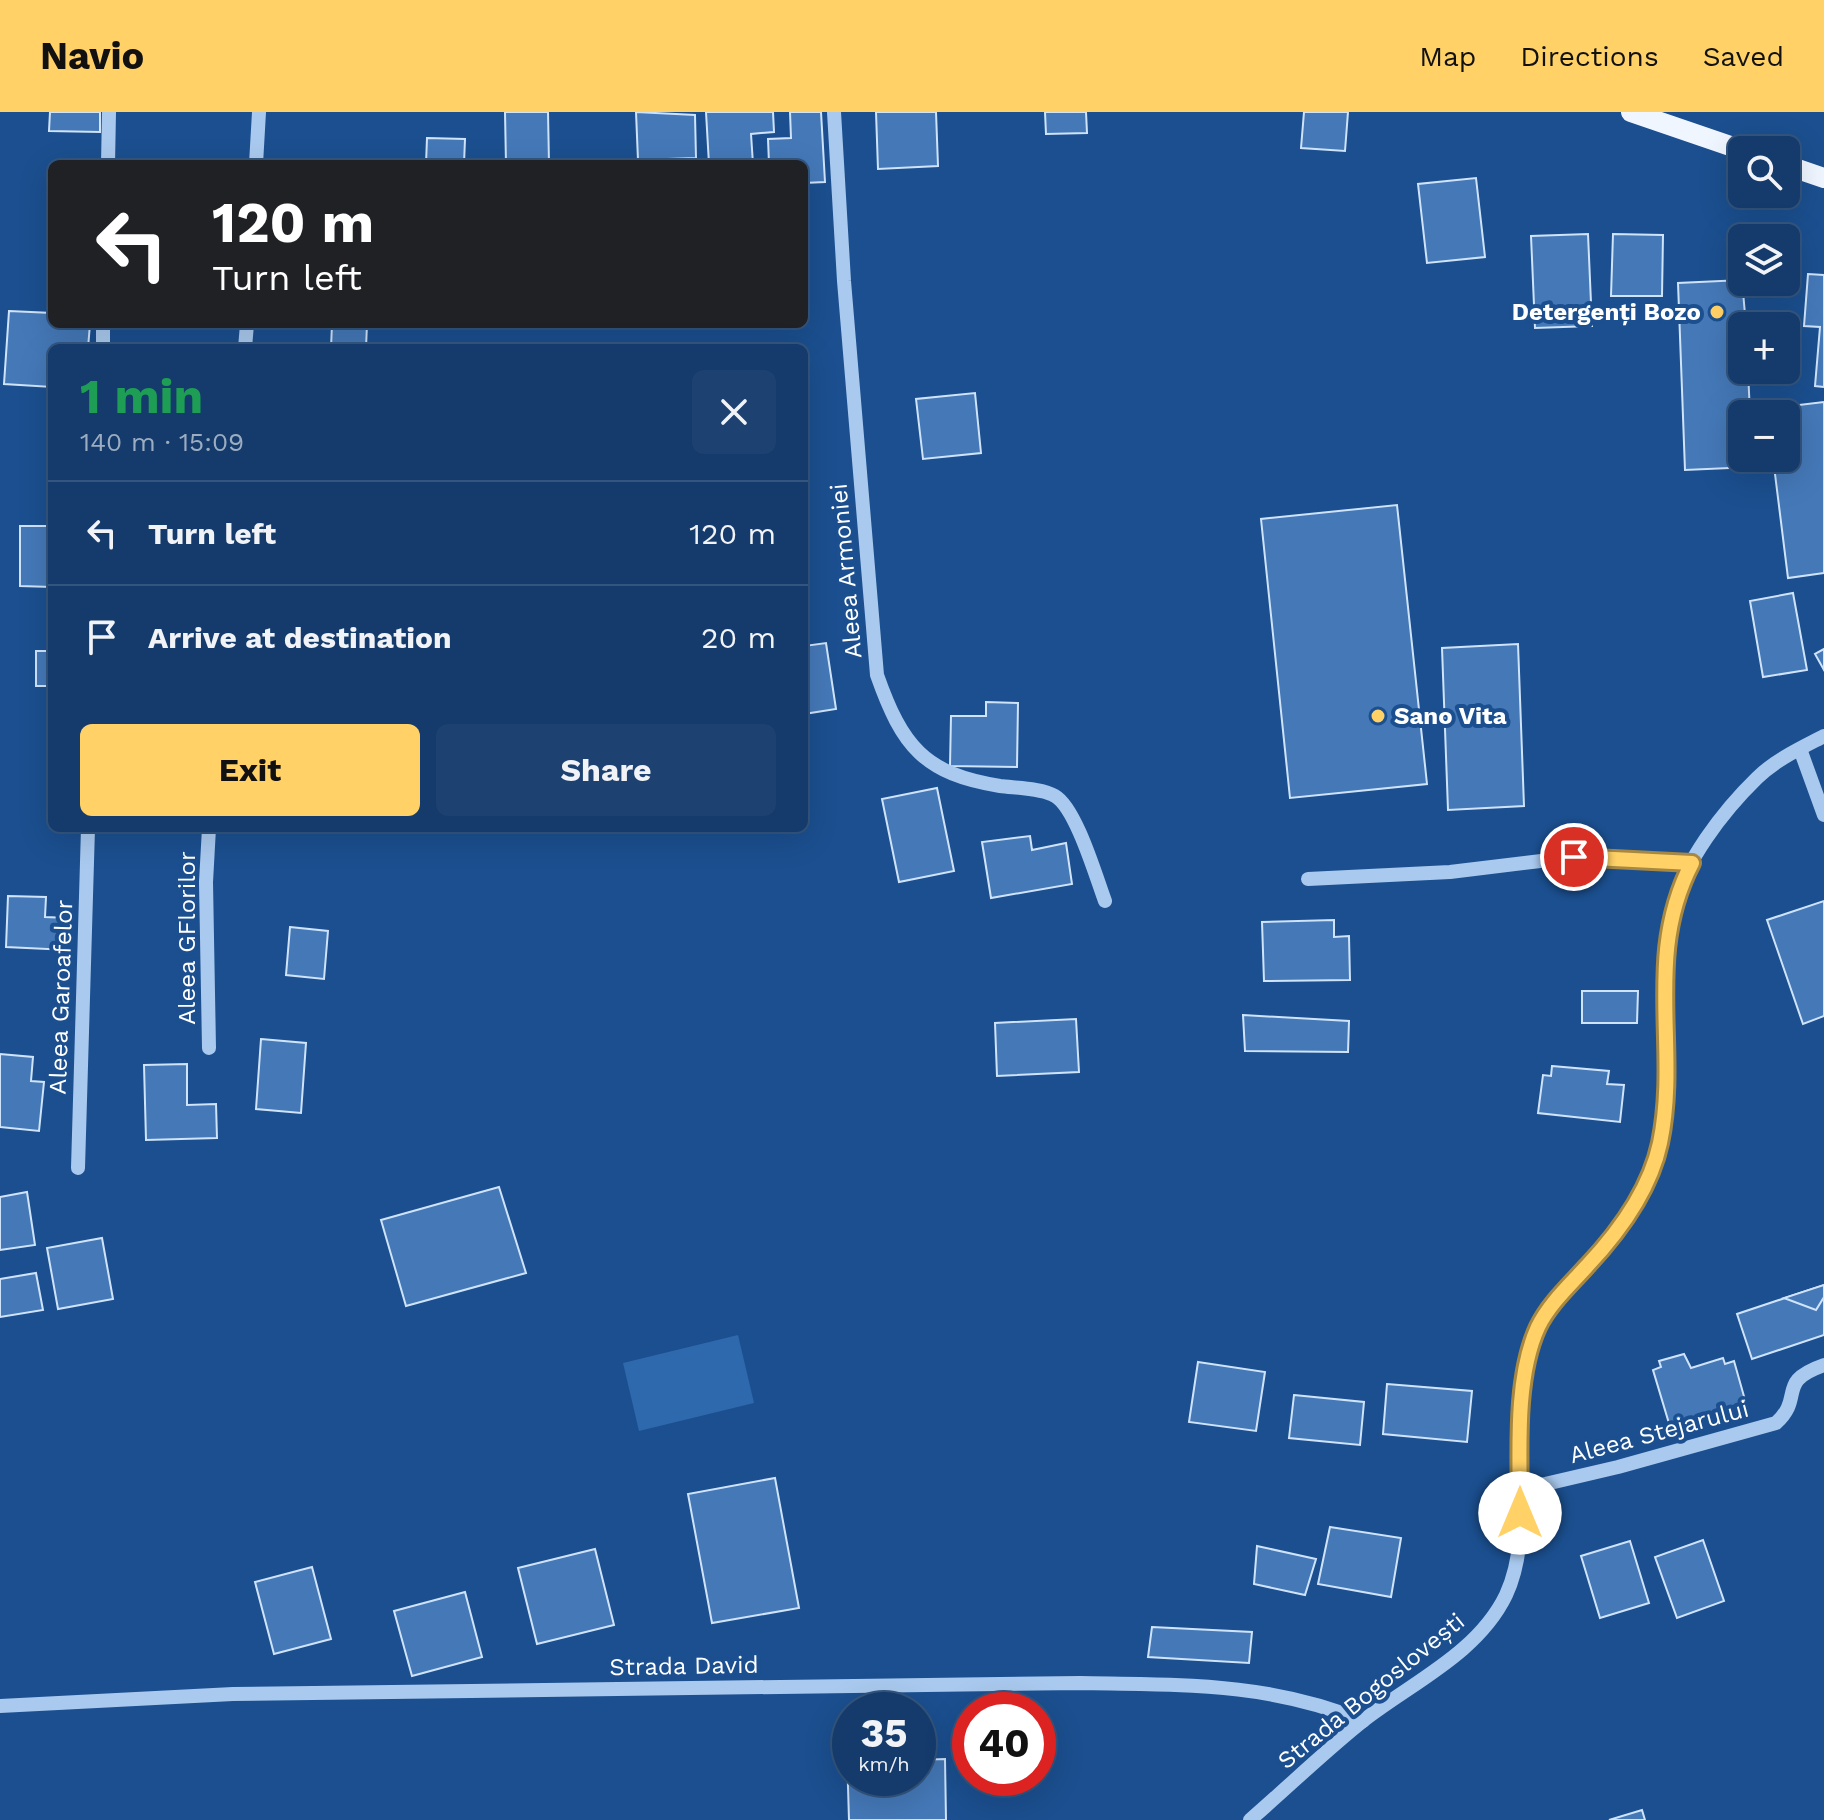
<!DOCTYPE html>
<meta charset="utf-8">
<style>
body{margin:0;font-family:"Work Sans",sans-serif;background:#1d4271;color:#f1f3f6;height:100vh;display:flex;flex-direction:column;font-size:30px;white-space:nowrap}
*{box-sizing:border-box;margin:0}
p{font-size:26px;color:#9dadc1}
.icon{flex:none;width:44px;height:44px;fill:none;stroke:currentColor;stroke-width:2;stroke-linecap:round;stroke-linejoin:round}
.map{position:relative;flex:1;overflow:hidden}
.details{position:absolute;left:48px;top:232px;width:760px;height:488px;display:flex;flex-direction:column;background:#143b6b;border-radius:12px;box-shadow:0 8px 32px #0002,0 0 0 2px #33557e}
.details>*{flex:none}
.guide{position:absolute;left:48px;top:48px;width:760px;height:168px;border-radius:12px;box-shadow:0 8px 32px #0002,0 0 0 2px #33557e;background:#202124;color:#fff;overflow:hidden}
.fabs{position:absolute;left:1728px;top:24px;display:grid;gap:16px}
.fabs a{display:grid;place-items:center;width:72px;height:72px;border-radius:12px;background:#143b6b;box-shadow:0 8px 32px #0002,0 0 0 2px #33557e;font-size:40px}
.speed{position:absolute;left:832px;top:1580px;display:flex;gap:16px;font-size:40px;font-weight:700;text-align:center}
.speed>*{display:grid;place-content:center;width:104px;height:104px;border-radius:50%;background:#143b6b;box-shadow:0 8px 32px #0002,0 0 0 2px #33557e;line-height:1}
.speed small{font-size:20px;font-weight:400}
.speed .limit{border:12px solid #d22;background:#fff;color:#111}
.pin{position:absolute;display:grid;place-items:center;width:68px;height:68px;color:#fff;margin:-34px;border:4px solid #fff;border-radius:50%;box-shadow:0 2px 8px #0007}
.me{position:absolute;width:88px;margin:-44px;rotate:0deg;stroke-linejoin:round;filter:drop-shadow(0 0 6px #0008)}
.turn{display:flex;align-items:center;gap:28px;height:168px;padding:0 32px;font-size:36px}
.turn .icon{width:104px;height:104px;stroke-width:2.5}
.turn b{display:block;font-size:56px;line-height:68px}
.round{display:grid;place-items:center;flex:none;width:84px;height:84px;border-radius:12px;background:#1d4271}
.head{display:flex;align-items:center;justify-content:space-between;height:136px;padding:0 32px}
h1{font-size:48px;font-weight:700;line-height:60px;color:#1e9e55}
.button{display:flex;gap:16px;margin-top:auto;padding:16px 32px}
.button a{flex:1;height:92px;border-radius:12px;background:#ffd166;color:#111;font-size:32px;font-weight:700;line-height:92px;text-align:center}
.button a+a{background:#1d4271;color:#f1f3f6}
ul{padding:0;list-style:none}
li{display:flex;align-items:center;gap:24px;height:104px;padding:0 32px;border-top:2px solid #33557e}
li div{flex:1}
li b{display:block;font-size:30px}
li em{font-style:normal}
header{display:flex;align-items:center;gap:48px;box-sizing:border-box;height:112px;padding:0 40px;background:#ffd166;color:#111}
header strong{font-size:38px}
nav{display:flex;gap:44px;margin-inline-start:auto;font-size:28px}
.map>svg:first-child{display:block}
</style>
<header>
<strong>Navio</strong>
<nav><a>Map</a><a>Directions</a><a>Saved</a></nav>
</header>
<div class="map">
<svg width="1824" height="1708" viewBox="0 0 1824 1708">
<rect width="100%" height="100%" fill="#1b4f8f"/>
<path fill="#2e69ad" d="M738,1223L754,1291L639,1319L623,1251Z"/>
<g fill="#4478b7" stroke="#cfe3fa" stroke-width="2">
<path d="M50,0H100V20L49,19Z"/>
<path d="M505,0H548L549,52H506Z"/>
<path d="M636,0L695,3L696,46L638,48Z"/>
<path d="M706,0H773L774,20L751,22L753,52H709Z"/>
<path d="M790,0H821L825,70L804,71V52H769L768,27L791,26Z"/>
<path d="M876,0H936L938,54L878,57Z"/>
<path d="M1045,0H1086L1087,21L1046,22Z"/>
<path d="M1304,0H1348L1345,39L1301,36Z"/>
<path d="M427,26L465,27L464,52H426Z"/>
<path d="M1476,66L1485,145L1427,151L1418,72Z"/>
<path d="M1588,122L1592,214L1535,216L1531,124Z"/>
<path d="M1613,122L1663,123L1662,184H1611Z"/>
<path d="M1808,162L1824,163V275L1815,274L1820,215L1804,214Z"/>
<path d="M1742,168L1746,214H1742V258H1748L1750,302H1742V346H1752V355L1685,358L1678,171Z"/>
<path d="M9,199L52,201V212H90L88,236H52V275L4,272Z"/>
<path d="M332,212H367L366,236H331Z"/>
<path d="M975,281L981,341L923,347L916,287Z"/>
<path d="M1824,290V461L1788,466L1773,346H1786V302H1767L1766,297Z"/>
<path d="M1397,393L1427,672L1290,686L1261,407Z"/>
<path d="M20,414H52V475L20,474Z"/>
<path d="M1793,481L1807,558L1763,565L1750,489Z"/>
<path d="M826,531L836,597L804,602V534Z"/>
<path d="M1518,532L1524,694L1448,698L1442,536Z"/>
<path d="M1824,537V558L1815,542Z"/>
<rect x="36" y="539" width="16" height="35"/>
<path d="M986,590L1018,591L1017,655L950,654L951,604H986Z"/>
<path d="M937,676L954,759L899,770L882,687Z"/>
<path d="M1030,724L1032,738L1066,731L1072,772L991,786L982,730Z"/>
<path d="M8,784L46,785L45,805L69,806L68,838L6,835Z"/>
<path d="M1824,789V904L1803,912L1767,808Z"/>
<path d="M1334,808V825L1349,824L1350,868L1264,869L1262,810Z"/>
<path d="M290,815L328,819L324,867L286,863Z"/>
<path d="M1582,879H1638L1637,911H1582Z"/>
<path d="M1243,903L1349,909L1348,940L1245,939Z"/>
<path d="M1076,907L1079,960L997,964L995,911Z"/>
<path d="M261,927L306,931L301,1001L256,997Z"/>
<path d="M0,942L33,945L31,969L44,970L39,1019L0,1015Z"/>
<path d="M187,952V993L216,992L217,1026L146,1028L144,953Z"/>
<path d="M1552,954L1609,959L1607,972L1624,973L1620,1010L1538,1001L1543,963L1551,964Z"/>
<path d="M499,1075L526,1161L406,1194L381,1108Z"/>
<path d="M27,1080L35,1133L0,1138V1085Z"/>
<path d="M102,1126L113,1187L58,1197L47,1136Z"/>
<path d="M36,1161L43,1198L0,1205V1167Z"/>
<path d="M1824,1173V1223L1752,1247L1737,1202Z"/>
<path d="M1824,1173V1185L1816,1198L1784,1186Z"/>
<path d="M1684,1242L1691,1256L1723,1246L1725,1252L1734,1249L1747,1295L1671,1318L1653,1258L1661,1255L1659,1249Z"/>
<path d="M1198,1250L1265,1260L1256,1319L1189,1310Z"/>
<path d="M1387,1272L1472,1279L1467,1330L1383,1322Z"/>
<path d="M1294,1283L1364,1290L1360,1333L1289,1326Z"/>
<path d="M775,1366L799,1496L712,1511L688,1382Z"/>
<path d="M1330,1415L1401,1426L1391,1485L1318,1472Z"/>
<path d="M1703,1428L1724,1489L1677,1506L1655,1445Z"/>
<path d="M1630,1429L1649,1491L1600,1506L1581,1444Z"/>
<path d="M1257,1434L1316,1447L1305,1483L1254,1472Z"/>
<path d="M595,1437L614,1513L537,1532L518,1456Z"/>
<path d="M312,1455L331,1527L274,1542L255,1470Z"/>
<path d="M465,1480L482,1545L412,1564L394,1499Z"/>
<path d="M1152,1515L1252,1520L1249,1551L1148,1545Z"/>
<path d="M847,1642H850V1666H918V1648L945,1647L946,1708H849Z"/>
<path d="M1642,1698L1645,1708H1609Z"/>
</g>
<g fill="none" stroke-linecap="round" stroke-linejoin="round">
<g stroke="#a9c9ee" stroke-width="14">
<path d="M834,0L844,169L877,563C902,634 924,662 1000,674C1016,676 1042,676 1055,684C1076,696 1096,765 1105,789"/>
<path d="M108,52L109,0"/>
<path d="M256,52L259,0"/>
<path d="M103,236V212"/>
<path d="M245,236L247,212"/>
<path d="M1800,637L1824,703"/>
<path d="M1308,767L1450,760L1574,745L1692,751"/>
<path d="M209,936L206,770L209,716"/>
<path d="M78,1056L88,716"/>
<path d="M1520,1378L1618,1355L1776,1311C1805,1285 1775,1270 1824,1253"/>
<path d="M0,1594L233,1582L1080,1571C1180,1573 1269,1570 1363,1609"/>
<path d="M1250,1708C1288,1675 1325,1639 1364,1608C1413,1570 1478,1541 1506,1483C1529,1434 1518,1373 1520,1320C1521,1295 1524,1267 1528,1242C1535,1197 1577,1169 1604,1137C1622,1115 1638,1090 1650,1065C1668,1023 1664,979 1664,935C1664,890 1660,841 1672,797C1684,750 1723,699 1757,666C1775,648 1801,636 1824,624"/>
</g>
<g stroke="#f0f6ff" stroke-width="20">
<path d="M1631,0L1742,38"/>
<path d="M1786,53L1824,66"/>
</g>
</g>
<g fill="none" stroke-linecap="round" stroke-linejoin="round">
<defs>
<path id="route" d="M1520,1401C1520,1345 1514,1267 1538,1215C1549,1192 1570,1173 1587,1154C1620,1119 1650,1078 1660,1031C1680,935 1643,845 1692,751L1574,745"/>
</defs>
<use href="#route" stroke="#a68842" stroke-width="20"/>
<use href="#route" stroke="#ffd166" stroke-width="14"/>
</g>
<g fill="#ffd166" stroke="#1b4f8f" stroke-width="3">
<circle cx="1717" cy="200" r="8"/>
<circle cx="1378" cy="604" r="8"/>
</g>
<g text-anchor="middle" dominant-baseline="central" stroke-width="8" stroke-linejoin="round" paint-order="stroke">
<g font-size="24" font-weight="bold" fill="#fff" stroke="#1b4f8f" text-anchor="end">
<text x="1701" y="200">Detergenți Bozo</text>
<text x="1394" y="604" text-anchor="start">Sano Vita</text>
</g>
<g font-size="24" fill="#fff" stroke="#1b4f8f">
<text transform="translate(846 459) rotate(-95)">Aleea Armoniei</text>
<text transform="translate(187 826) rotate(-90)">Aleea GFlorilor</text>
<text transform="translate(61 885) rotate(-88)">Aleea Garoafelor</text>
<text transform="translate(1659 1320) rotate(-15)">Aleea Stejarului</text>
<text transform="translate(684 1554) rotate(-1)">Strada David</text>
<text transform="translate(1371 1579) rotate(-39)">Strada Bogoslovești</text>
</g>
</g>
</svg>
<div class="fabs">
<a><svg class="icon" aria-label="search" viewBox="0 0 24 24"><circle cx="10" cy="10" r="6"/><path d="M15 15l6 6"/></svg></a>
<a><svg class="icon" aria-label="layers" viewBox="0 0 24 24"><path d="M12 4l9 5-9 5-9-5zM3 14l9 5 9-5"/></svg></a>
<a>+</a>
<a>−</a>
</div>
<div class="speed"><div>35<small>km/h</small></div><div class="limit">40</div></div>
<div class="pin" style="left:1574px;top:745px;background:#d93025"><svg class="icon" aria-label="arrive" viewBox="0 0 24 24"><path d="M6 21V4h12l-3 4 3 4H6"/></svg></div>
<svg class="me" style="left:1520px;top:1401px" viewBox="-20 -20 40 40"><circle r="19" fill="#fff"/><path d="M0-13L10 11 0 6-10 11z" fill="#ffd166"/></svg>
<div class="guide">
<div class="turn"><svg class="icon" aria-label="left" viewBox="0 0 24 24"><path d="M17 20v-9H6M10 6l-5 5 5 5"/></svg><div><b>120 m</b>Turn left</div></div>
</div>
<section class="details">
<div class="head"><div><h1>1 min</h1><p>140 m · 15:09</p></div><a class="round"><svg class="icon" aria-label="close" viewBox="0 0 24 24"><path d="M6 6l12 12M18 6L6 18"/></svg></a></div>
<ul>
<li><svg class="icon" aria-label="left" viewBox="0 0 24 24"><path d="M17 20v-9H6M10 6l-5 5 5 5"/></svg><div><b>Turn left</b></div><em>120 m</em></li>
<li><svg class="icon" aria-label="arrive" viewBox="0 0 24 24"><path d="M6 21V4h12l-3 4 3 4H6"/></svg><div><b>Arrive at destination</b></div><em>20 m</em></li>
</ul>
<div class="button"><a>Exit</a><a>Share</a></div>
</section>
</div>
